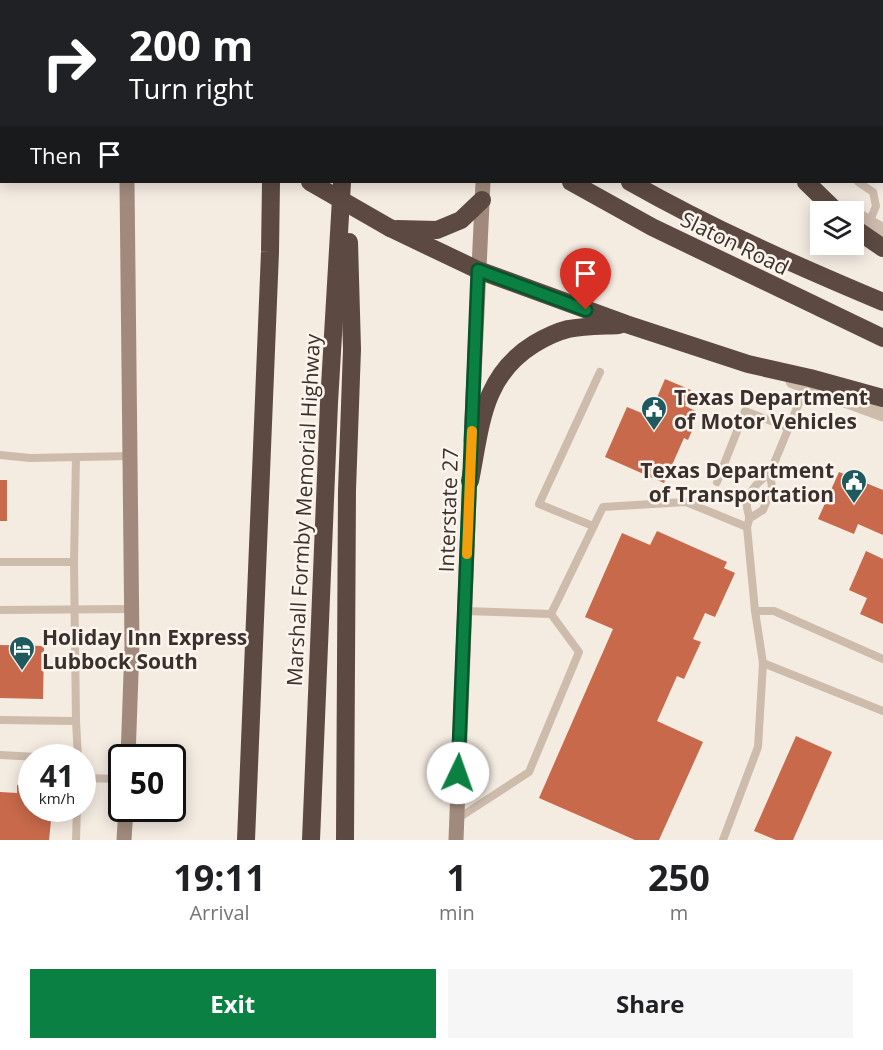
<!DOCTYPE html>
<style>
body{margin:0;font-family:"Open Sans",sans-serif;background:#f6f6f6;color:#202124;height:100vh;display:flex;flex-direction:column;font-size:22px;white-space:nowrap}
*{box-sizing:border-box;margin:0}
p{font-size:20px;color:#757577}
.icon{flex:none;width:33px;height:33px;fill:none;stroke:currentColor;stroke-width:2;stroke-linecap:round;stroke-linejoin:round}
.map{position:relative;height:840px;overflow:hidden}
.sheet{display:flex;flex-direction:column;background:#fff;flex:1}
.sheet>*{flex:none}
.hud{position:absolute;left:0px;top:0px;width:884px;height:183px;box-shadow:0 3px 15px #0003;background:#202124;color:#fff;overflow:hidden}
.controls{position:absolute;left:810px;top:201px;display:grid;gap:12px}
.controls a{display:grid;place-items:center;width:54px;height:54px;border-radius:0px;background:#fff;box-shadow:0 3px 15px #0003;font-size:30px}
.speed{position:absolute;left:18px;top:744px;display:flex;gap:12px;font-size:30px;font-weight:700;text-align:center}
.speed>*{display:grid;place-content:center;width:78px;height:78px;border-radius:50%;background:#fff;box-shadow:0 3px 15px #0003;line-height:1}
.speed small{font-size:15px;font-weight:400}
.speed .limit{border:3px solid #111;border-radius:9px;background:#fff;color:#111}
.pin{position:absolute;display:grid;place-items:center;width:51px;height:51px;color:#fff;margin:-62px -26px;border-radius:50% 50% 50% 0;rotate:-45deg;box-shadow:0 0 6px #0007}
.pin .icon{rotate:45deg}
.me{position:absolute;width:66px;margin:-33px;rotate:3deg;stroke-linejoin:round;filter:drop-shadow(0 0 4px #0008)}
.turn{display:flex;align-items:center;gap:21px;height:126px;padding:0 30px;font-size:27px}
.turn .icon{width:78px;height:78px;stroke-width:2.5}
.turn b{display:block;font-size:42px;line-height:51px}
.then{display:flex;align-items:center;height:57px;padding:0 30px;background:#0003;gap:12px;font-size:22px}
.eta{display:flex;justify-content:space-evenly;align-items:center;height:102px;text-align:center}
.eta b{font-size:36px;font-weight:700;line-height:42px}
.cta{display:flex;gap:12px;margin-top:auto;padding:12px 30px}
.cta a{flex:1;height:69px;border-radius:0px;background:#0b8043;color:#fff;font-size:24px;font-weight:700;line-height:69px;text-align:center}
.cta a+a{background:#f6f6f6;color:#202124}
.map>svg:first-child{display:block}
</style>
<div class="map">
<svg width="883" height="840" viewBox="0 0 883 840">
<rect width="100%" height="100%" fill="#f4ebe1"/>
<g fill="#c8694b">
<path d="M665,379L691,390L685,406L696,411L690,424L694,426L688,440L684,438L664,483L605,457L627,407L649,416Z"/>
<path d="M839,472L883,490V535L858,524L854,534L818,519Z"/>
<rect x="0" y="480" width="7" height="41"/>
<path d="M657,531L727,562L724,568L735,573L715,617L705,613L693,639L701,642L684,679L677,676L657,721L703,742L659,840H635L539,798L613,629L585,617L622,533L650,545Z"/>
<path d="M866,551L883,559V624L860,614L867,598L849,590Z"/>
<path d="M0,645L44,646L43,699L0,698Z"/>
<path d="M796,736L832,752L793,840H776L754,831Z"/>
<path d="M17,785L32,786V808H59L58,822L51,821L49,840H0V792L17,793Z"/>
</g>
<g fill="none" stroke-linecap="round" stroke-linejoin="round">
<g stroke="#cdbbac" stroke-width="8">
<path d="M722,0L723,2"/>
<path d="M820,2L821,0"/>
<path d="M858,182L873,192L876,206L869,223"/>
<path d="M0,455L30,458L130,456"/>
<path d="M717,482L745,411L789,428"/>
<path d="M750,518L763,510L772,488L770,473L806,386"/>
<path d="M593,526L539,504L600,372"/>
<path d="M747,527L755,611H774L883,659"/>
<path d="M0,562H74L76,457"/>
<path d="M0,610L132,609"/>
<path d="M465,611L551,614L603,507L686,502L747,527C752,514 746,513 747,503C749,490 760,480 770,473"/>
<path d="M763,663L883,711"/>
<path d="M0,720L76,721L74,562"/>
<path d="M76,721L78,758"/>
<path d="M0,755L57,758"/>
<path d="M82,778L122,779"/>
<path d="M457,819L529,772L579,652L551,614"/>
<path d="M76,840L77,808"/>
<path d="M723,840L758,747L763,663L755,611"/>
</g>
<g stroke="#cdbbac" stroke-width="15">
<path d="M854,214L883,231"/>
<path d="M793,381L883,414"/>
</g>
<g stroke="#a18a7d" stroke-width="15">
<path d="M126,0V2"/>
<path d="M493,2V0"/>
<path d="M127,182L132,646L128,758"/>
<path d="M471,441L483,182"/>
<path d="M124,840L126,808"/>
<path d="M456,840L470,471"/>
</g>
<g stroke="#5c4a42" stroke-width="18">
<path d="M70,0L72,2"/>
<path d="M305,0L307,2"/>
<path d="M356,0L358,2"/>
<path d="M651,0L652,2"/>
<path d="M273,2V0"/>
<path d="M571,182L652,227L883,338"/>
<path d="M630,182C711,228 797,266 883,302"/>
<path d="M806,182L837,212"/>
<path d="M390,228L478,270L626,324L748,364L810,378L883,398"/>
<path d="M854,228L883,248"/>
<path d="M397,229L437,230L461,220L482,200"/>
<path d="M470,481C481,426 482,376 534,344C544,338 556,332 568,329C584,326 602,326 619,325"/>
<path d="M246,840L270,252L271,182"/>
<path d="M311,840L329,403L342,182"/>
<path d="M345,840L347,490L352,349L349,242"/>
</g>
<path stroke="#5c4a42" stroke-width="18" d="M310,182L390,228"/>
</g>
<g fill="none" stroke-linecap="round" stroke-linejoin="round">
<defs>
<path id="route" d="M458,773L478,270L586,310"/>
</defs>
<use href="#route" stroke="#07532c" stroke-width="15"/>
<use href="#route" stroke="#0b8043" stroke-width="10"/>
<path stroke="#f59e0b" stroke-width="10" d="M467,554L472,431"/>
</g>
<defs>
<symbol id="civic-pin" viewBox="-11 -11 22 30"><path d="M0 17L-7.5 6A9.5 9.5 0 1 1 7.5 6Z" fill="#1f5a5e" stroke="#fbf5ee"/><path d="M-.6-6.5H3V-4.5H.6V-3L4-1V1h2V6H-6V1h2V-1L-.6-3ZM-1.2 2.5V6h2.4V2.5Z" fill="#fff"/></symbol>
<symbol id="hotel-pin" viewBox="-11 -11 22 30"><path d="M0 17L-7.5 6A9.5 9.5 0 1 1 7.5 6Z" fill="#1f5a5e" stroke="#fbf5ee"/><path d="M-6-4.5h1.5V1H6V5H4.5V3h-9V5H-6ZM-4 0a1.8 1.8 0 1 1 3.6 0ZM.5 0V-2.5h3Q6-2.5 6 0Z" fill="#fff"/></symbol>
</defs>
<g fill-rule="evenodd">
<use href="#civic-pin" x="639" y="394" width="30" height="40"/>
<use href="#civic-pin" x="839" y="467" width="30" height="40"/>
<use href="#hotel-pin" x="7" y="634" width="30" height="40"/>
</g>
<g text-anchor="middle" dominant-baseline="central" stroke-width="5" stroke-linejoin="round" paint-order="stroke">
<g font-size="21" fill="#3b302b" stroke="#fbf5ee">
<text transform="translate(735 243) rotate(26)">Slaton Road</text>
<text transform="translate(303 510) rotate(-87)">Marshall Formby Memorial Highway</text>
<text transform="translate(448 510) rotate(-88)">Interstate 27</text>
</g>
<g font-size="21" font-weight="bold" fill="#3b302b" stroke="#fbf5ee" text-anchor="start">
<text x="674" y="397">Texas Department<tspan x="674" dy="24">of Motor Vehicles</tspan></text>
<text x="834" y="470" text-anchor="end">Texas Department<tspan x="834" dy="24">of Transportation</tspan></text>
<text x="42" y="637">Holiday Inn Express<tspan x="42" dy="24">Lubbock South</tspan></text>
</g>
</g>
</svg>
<div class="controls">
<a><svg class="icon" aria-label="layers" viewBox="0 0 24 24"><path d="M12 4l9 5-9 5-9-5zM3 14l9 5 9-5"/></svg></a>
</div>
<div class="speed"><div>41<small>km/h</small></div><div class="limit">50</div></div>
<div class="pin" style="left:586px;top:310px;background:#d93025"><svg class="icon" aria-label="arrive" viewBox="0 0 24 24"><path d="M6 21V4h12l-3 4 3 4H6"/></svg></div>
<svg class="me" style="left:458px;top:773px" viewBox="-20 -20 40 40"><circle r="19" fill="#fff"/><path d="M0-13L10 11 0 6-10 11z" fill="#0b8043"/></svg>
<div class="hud">
<div class="turn"><svg class="icon" aria-label="right" viewBox="0 0 24 24"><path d="M7 20v-9h11M14 6l5 5-5 5"/></svg><div><b>200 m</b>Turn right</div></div>
<div class="then">Then<svg class="icon" aria-label="arrive" viewBox="0 0 24 24"><path d="M6 21V4h12l-3 4 3 4H6"/></svg></div>
</div>
</div>
<section class="sheet">
<div class="eta">
<div><b>19:11</b><p>Arrival</p></div>
<div><b>1</b><p>min</p></div>
<div><b>250</b><p>m</p></div>
</div>
<div class="cta"><a>Exit</a><a>Share</a></div>
</section>
